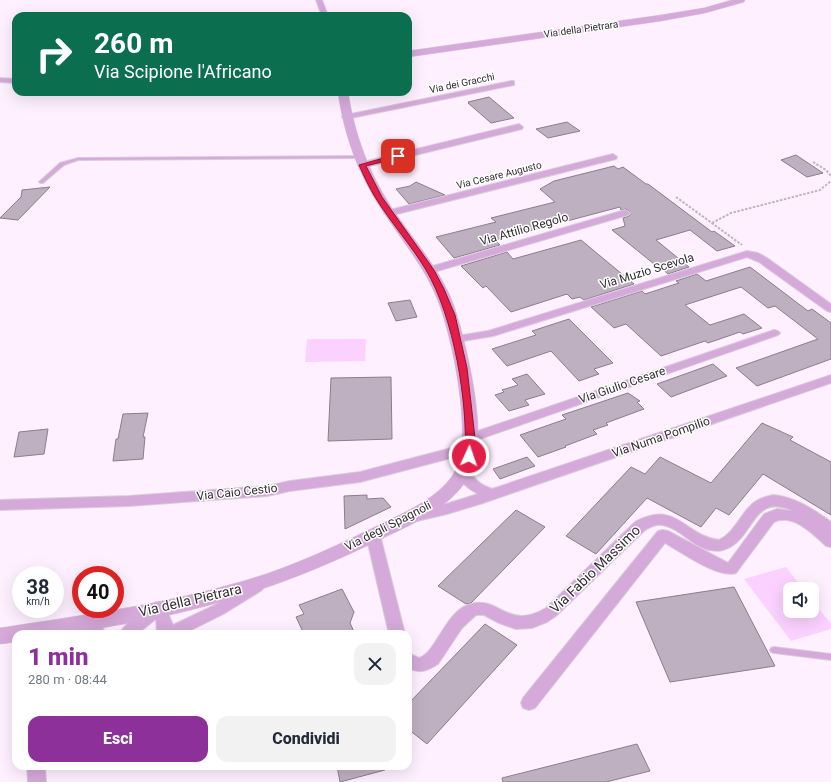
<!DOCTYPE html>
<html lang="it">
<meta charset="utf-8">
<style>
body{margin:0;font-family:Roboto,sans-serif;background:#f2f2f3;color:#1f2937;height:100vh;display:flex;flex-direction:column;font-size:15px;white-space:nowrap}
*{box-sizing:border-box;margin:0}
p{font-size:13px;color:#747a83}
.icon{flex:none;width:22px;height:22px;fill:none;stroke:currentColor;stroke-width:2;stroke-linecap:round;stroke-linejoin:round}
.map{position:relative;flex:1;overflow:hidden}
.sheet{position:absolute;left:12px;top:630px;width:400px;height:140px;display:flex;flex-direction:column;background:#fff;border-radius:12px;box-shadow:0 4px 16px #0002}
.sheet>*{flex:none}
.banner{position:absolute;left:12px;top:12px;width:400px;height:84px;border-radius:12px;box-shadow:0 4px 16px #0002;background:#0b6e4f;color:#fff;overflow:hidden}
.controls{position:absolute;left:783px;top:582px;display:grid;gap:8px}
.controls a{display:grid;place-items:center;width:36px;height:36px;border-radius:8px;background:#fff;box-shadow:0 4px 16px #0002;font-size:20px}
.speed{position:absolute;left:12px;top:566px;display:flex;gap:8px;font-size:20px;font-weight:700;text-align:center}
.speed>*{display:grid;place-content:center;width:52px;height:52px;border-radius:50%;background:#fff;box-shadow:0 4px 16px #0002;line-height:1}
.speed small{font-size:10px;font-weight:400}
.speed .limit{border:6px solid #d22;background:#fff;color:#111}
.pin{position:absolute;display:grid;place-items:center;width:34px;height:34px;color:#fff;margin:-17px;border-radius:8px;box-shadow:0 2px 6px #0006}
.me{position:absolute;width:44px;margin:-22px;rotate:3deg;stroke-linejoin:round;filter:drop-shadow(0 0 3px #0008)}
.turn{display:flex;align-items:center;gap:14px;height:84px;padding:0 16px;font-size:18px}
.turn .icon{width:52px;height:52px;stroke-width:2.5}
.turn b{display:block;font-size:28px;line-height:34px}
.round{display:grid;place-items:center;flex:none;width:42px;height:42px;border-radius:12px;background:#f2f2f3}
.overview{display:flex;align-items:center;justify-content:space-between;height:68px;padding:0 16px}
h1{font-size:24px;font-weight:800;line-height:30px;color:#8e309a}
.button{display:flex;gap:8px;margin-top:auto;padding:8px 16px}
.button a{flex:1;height:46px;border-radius:12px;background:#8e309a;color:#fff;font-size:16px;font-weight:800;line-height:46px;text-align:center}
.button a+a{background:#f2f2f3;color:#1f2937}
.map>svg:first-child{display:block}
</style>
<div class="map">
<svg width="831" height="782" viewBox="0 0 831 782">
<rect width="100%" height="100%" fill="#fef0ff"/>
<g fill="#fad1ff">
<path d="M307,339H366L365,361L305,362Z"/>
<path d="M786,567L803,589H790V611H812V600L831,624V629L791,641L744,579Z"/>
</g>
<g fill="#bfb0c1" stroke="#8b7d8d">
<path d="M489,97L514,118L491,123L468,103H469L468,102Z"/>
<path d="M567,122L580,131L548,138L536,129Z"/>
<path d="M796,155L823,173L807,177L781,160Z"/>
<path d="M614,166L618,169L623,167L646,184H648L712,232L714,231L735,246L717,251L690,230L656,240L689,267L668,274L658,265L654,264L612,230L625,226L623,218L629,216L631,213L626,209L621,210L620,207L495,240L500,245L454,258L436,237L496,222L491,218L555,202L540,189L554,181Z"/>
<path d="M416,182L445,195L409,204L396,189L410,186Z"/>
<path d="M50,187L18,220L0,218L21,197L22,190Z"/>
<path d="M581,240L634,284L584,300L580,297L572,299L567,294L511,312L486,286L483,288L461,266L507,252L513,259Z"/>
<path d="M750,267L808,311L812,309L831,323V359L757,386L736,368L818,339L775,306L768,308L741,287L685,305L710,325L744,314L762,328L743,334L740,332L708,343L705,341L661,356L626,324L614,328L591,307L642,291L645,294L679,283L676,281L697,274L706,281Z"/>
<path d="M410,300L417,317L396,321L388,303Z"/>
<path d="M569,319L613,363L594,369L599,374L579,381L551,351L507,366L492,349L536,335L532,331Z"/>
<path d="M713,364L727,376L671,397L657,384Z"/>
<path d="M527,374L545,394L525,400L529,405L509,411L495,395L504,392L502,390L518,385L512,379Z"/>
<path d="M391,377L392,439L328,441L331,378Z"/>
<path d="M628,393L640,401L637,402L644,409L606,423L608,425L593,430L597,434L565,446L566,447L538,457L520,435L566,419L562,415Z"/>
<path d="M148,413L143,437H145L143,459L113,461L116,439H118L123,414Z"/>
<path d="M762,423L793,437L790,440L831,462V515L763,474L729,515L716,508L701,527L647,498L596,554L566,536L631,467L645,474L660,457L711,483Z"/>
<path d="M48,429L44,454L14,457L19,432Z"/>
<path d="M527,457L535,466L500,479L493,469Z"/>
<path d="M367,495V499L383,498L391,507L345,529L344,496Z"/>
<path d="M516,510L545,527L471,603L466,604L438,586Z"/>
<path d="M734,587L775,666L670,682L636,602Z"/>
<path d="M342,589L354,612L350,623L355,634H304L296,617L304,614L299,605Z"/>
<path d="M485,624L517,645L427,744L408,729V704Z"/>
<path d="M637,744L650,771L606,782H503L502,778Z"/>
<path d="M337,766H384L385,770L340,782Z"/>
</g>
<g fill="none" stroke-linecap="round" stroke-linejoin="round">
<defs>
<g id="service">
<path d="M359,156L361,157V158L78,160L64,165L43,183H41L39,182L60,163L78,158Z"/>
<path d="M774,647L831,654V660L774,653L771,652L770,650L771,648Z"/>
</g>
<g id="minor">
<path d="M316,0H322L328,16H322Z"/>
<path d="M0,78L16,79V83L0,82Z"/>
<path d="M511,81H514V85L346,119L342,117L346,115Z"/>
<path d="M519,124L523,127L522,129L362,168L358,165L359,163Z"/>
<path d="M613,154L617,157L616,159L389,216L384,213L386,211Z"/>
<path d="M625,210L630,213L628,215L434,272L430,273L425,270L426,268Z"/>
<path d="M747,251L758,253L767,258L831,304V312L827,311L759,262L747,257L493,336L457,342L453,341L451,339L453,337L457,336L488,331Z"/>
<path d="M774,330L778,331L780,333L778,335L474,441L470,442L466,441L464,438L466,435Z"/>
<path d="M831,375V383L480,504L447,514L417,521L412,520L410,516L412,512L446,504L478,494C469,489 460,482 455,473L457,470C469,466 472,477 480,483C484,486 488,487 492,489Z"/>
<path d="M470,446L475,447L476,450L475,453L455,457L360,482L290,491L267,496L129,506L0,510V500L129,496L267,486L290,481L360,472L455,447Z"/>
<path d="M773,495C795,497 813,509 831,522V547L826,546C813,534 793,513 774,522L736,573C719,579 681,552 665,543L535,708L529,710L523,708L521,703L523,698L658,531L663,530L668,531L728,563L764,514L777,509L793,511C751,491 755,541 723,550C698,556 683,528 662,525C655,524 651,527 645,530L556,616L547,622L532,628L516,629L499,623L484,615H476L462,628L438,664C427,671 420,674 408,668V653L419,658C436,653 445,613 468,605C499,593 506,632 546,608L635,522C677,499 684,536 719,540C737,532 742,507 760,499C764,497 769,496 773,495Z"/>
<path d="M373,530L378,531L380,535L405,634H389L366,535L368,531Z"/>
<path d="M257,580L262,582L264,586L262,590L225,613L183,634H157L156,619L137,634H119C123,626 149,603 158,602C160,602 163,603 164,604L173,625L215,605Z"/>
<path d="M89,616L94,618L107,634H90L81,622L84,618Z"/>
<path d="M27,766H45L46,782H28Z"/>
</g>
<g id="tertiary">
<path d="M732,0H745L744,2L705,13L661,21L408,57V51L661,15L704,8Z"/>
<path d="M338,92H348C355,137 370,176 396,214C416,243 442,272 454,306C466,342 489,436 472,471C453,508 414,523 379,540C296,581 216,608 124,624C104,627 82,633 62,634C46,635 31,634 16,634V642L0,644V628C90,614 182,602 269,573C306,560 342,543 377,526C403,513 443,497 456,469C473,436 452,336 438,301C426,269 403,242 384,213C359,176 344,136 338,92Z"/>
</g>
</defs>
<use href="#service" stroke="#d9cdda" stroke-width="2"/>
<use href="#minor" stroke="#d9cdda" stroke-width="2"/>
<use href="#tertiary" stroke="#d9cdda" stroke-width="1"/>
<g stroke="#bfb4c0" stroke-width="2" stroke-dasharray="2.5 1.5" stroke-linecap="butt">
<path d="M813,162L826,170L831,176"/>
<path d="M676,197L742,245"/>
<path d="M712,223L731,213L820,190L831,181"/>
</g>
<use href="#service" fill="#d5a9d9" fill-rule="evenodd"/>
<use href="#minor" fill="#d5a9d9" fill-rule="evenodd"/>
<use href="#tertiary" fill="#d5a9d9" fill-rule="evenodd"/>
</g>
<path fill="#e11d48" stroke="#92132f" d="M398,154L402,156L401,157L366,166L382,197L434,270L444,289L455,315L467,368L475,438L474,456L469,460L465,456C468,403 454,317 426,270C411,245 391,223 375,197C369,187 364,176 359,165Z"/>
<g text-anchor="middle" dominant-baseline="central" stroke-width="3" stroke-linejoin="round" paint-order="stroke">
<g font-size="10" fill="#332d33" stroke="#fff">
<text transform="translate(581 29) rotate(-8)">Via della Pietrara</text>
<text transform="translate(462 83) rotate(-12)">Via dei Gracchi</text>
<text transform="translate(499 175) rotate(-14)">Via Cesare Augusto</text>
</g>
<g font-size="12" fill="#332d33" stroke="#fff">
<text transform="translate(524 229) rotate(-16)">Via Attilio Regolo</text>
<text transform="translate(647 271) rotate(-17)">Via Muzio Scevola</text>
<text transform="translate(622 385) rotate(-19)">Via Giulio Cesare</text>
<text transform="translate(661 437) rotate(-19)">Via Numa Pompilio</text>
<text transform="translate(237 492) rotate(-6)">Via Caio Cestio</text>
<text transform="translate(388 526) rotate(-27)">Via degli Spagnoli</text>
</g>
<g font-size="14" fill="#332d33" stroke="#fff">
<text transform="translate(595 569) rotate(-44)">Via Fabio Massimo</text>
<text transform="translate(190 600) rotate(-13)">Via della Pietrara</text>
</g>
</g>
</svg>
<div class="controls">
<a><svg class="icon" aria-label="sound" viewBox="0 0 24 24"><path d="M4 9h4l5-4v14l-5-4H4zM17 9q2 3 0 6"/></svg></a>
</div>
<div class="speed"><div>38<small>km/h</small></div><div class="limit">40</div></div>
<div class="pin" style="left:398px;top:156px;background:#d93025"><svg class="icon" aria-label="arrive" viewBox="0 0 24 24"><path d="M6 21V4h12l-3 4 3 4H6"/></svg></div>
<svg class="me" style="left:469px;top:456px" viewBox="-20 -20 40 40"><circle r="17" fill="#e11d48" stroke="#fff" stroke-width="3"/><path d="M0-11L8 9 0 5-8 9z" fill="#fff"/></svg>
<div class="banner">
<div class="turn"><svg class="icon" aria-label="right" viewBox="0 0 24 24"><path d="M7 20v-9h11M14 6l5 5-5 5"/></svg><div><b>260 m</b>Via Scipione l'Africano</div></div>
</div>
<section class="sheet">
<div class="overview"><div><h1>1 min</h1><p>280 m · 08:44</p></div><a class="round"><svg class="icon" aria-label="close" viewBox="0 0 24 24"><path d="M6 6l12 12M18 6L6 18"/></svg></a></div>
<div class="button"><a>Esci</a><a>Condividi</a></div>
</section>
</div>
